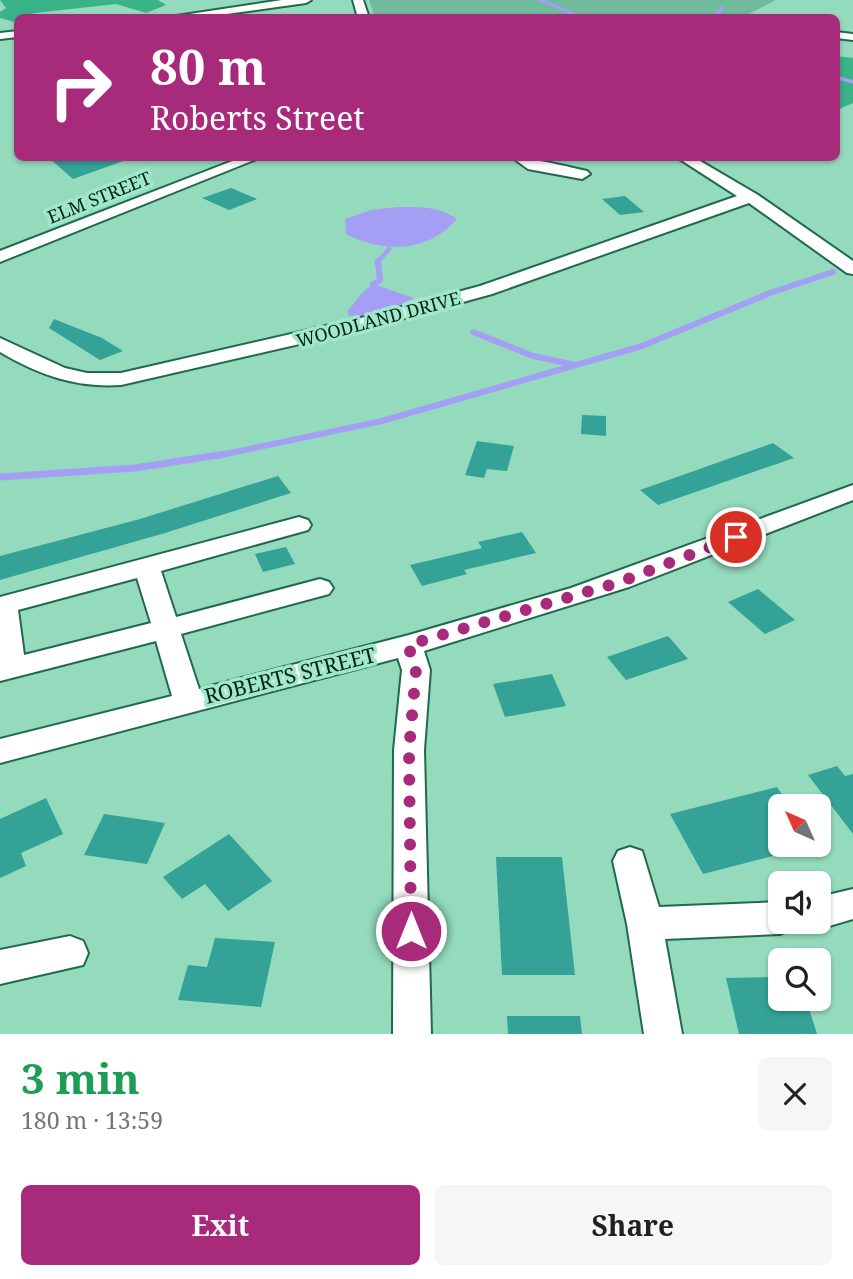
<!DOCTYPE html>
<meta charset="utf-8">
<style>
body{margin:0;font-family:"Noto Serif",serif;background:#f6f6f6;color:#202124;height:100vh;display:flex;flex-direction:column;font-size:26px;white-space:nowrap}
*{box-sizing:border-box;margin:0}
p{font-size:23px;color:#757577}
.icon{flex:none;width:38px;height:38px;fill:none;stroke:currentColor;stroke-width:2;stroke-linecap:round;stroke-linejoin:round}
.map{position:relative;height:1034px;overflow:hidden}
.sheet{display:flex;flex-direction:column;background:#fff;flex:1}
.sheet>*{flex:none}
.top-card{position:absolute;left:14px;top:14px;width:826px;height:147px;border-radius:10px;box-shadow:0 2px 5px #0004;background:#a82a7b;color:#fff;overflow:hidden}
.needle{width:46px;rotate:315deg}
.fabs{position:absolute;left:768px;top:794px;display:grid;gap:14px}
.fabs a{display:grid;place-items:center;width:63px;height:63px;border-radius:10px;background:#fff;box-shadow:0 2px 5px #0004;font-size:35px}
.pin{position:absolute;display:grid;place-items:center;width:60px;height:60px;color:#fff;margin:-30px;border:4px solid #fff;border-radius:50%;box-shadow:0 2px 7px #0007}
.me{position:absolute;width:77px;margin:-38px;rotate:0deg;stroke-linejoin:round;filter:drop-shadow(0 0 5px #0008)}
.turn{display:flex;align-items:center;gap:24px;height:147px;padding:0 21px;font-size:32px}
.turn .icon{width:91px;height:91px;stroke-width:2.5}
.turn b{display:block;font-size:49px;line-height:60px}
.round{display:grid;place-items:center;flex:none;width:74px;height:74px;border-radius:10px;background:#f6f6f6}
.summary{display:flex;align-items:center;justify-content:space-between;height:119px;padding:0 21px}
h1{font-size:42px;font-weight:700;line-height:52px;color:#1e9e55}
.button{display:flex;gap:14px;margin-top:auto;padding:14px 21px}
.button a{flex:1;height:80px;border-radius:10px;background:#a82a7b;color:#fff;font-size:28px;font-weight:700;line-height:80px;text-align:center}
.button a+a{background:#f6f6f6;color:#202124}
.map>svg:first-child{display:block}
</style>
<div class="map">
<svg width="853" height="1034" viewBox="0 0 853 1034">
<rect width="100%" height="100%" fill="#94dbbd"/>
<path fill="#6fbb9c" d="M369,0H776L741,18H375Z"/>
<g fill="#3ab389">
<path d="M0,0H158L166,5L146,13L116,4L35,13L18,18L14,22L0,18V12L6,8Z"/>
<path d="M836,56L853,58V103L837,110Z"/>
</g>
<g fill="#a49ef4">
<path d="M397,207C419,207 439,206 457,219C428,253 383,253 346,234L345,219L371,210Z"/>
<path d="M373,284L414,298C399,308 368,324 350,318L347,312L363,292Z"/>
</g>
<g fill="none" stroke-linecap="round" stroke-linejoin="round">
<g stroke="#a49ef4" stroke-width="3.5">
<path d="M540,0L584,18"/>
<path d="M713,18L722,8"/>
<path d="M836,77L853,82"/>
</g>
<path stroke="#a49ef4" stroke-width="4.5" d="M377,263L389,249"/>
<g stroke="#a49ef4" stroke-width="6">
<path d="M373,284L380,280L378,261"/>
<path d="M473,332L533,356L575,365"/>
<path d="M216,456L382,421L642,346L770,293L833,272"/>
</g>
<path stroke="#a49ef4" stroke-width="7" d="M0,477L135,468L225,454"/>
</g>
<g fill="#34a297">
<path d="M49,158H125L126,160L73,179Z"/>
<path d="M231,188L257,199L229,210L202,198Z"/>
<path d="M625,196L644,212L620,215L602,199Z"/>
<path d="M54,319L102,338L123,351L100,360L49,328Z"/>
<path d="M582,415L606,416V436L581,434Z"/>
<path d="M477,441L514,446L507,471L487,469L484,478L465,475Z"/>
<path d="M773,443L794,458L658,505L640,490Z"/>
<path d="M278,476L291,493L165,533L0,580V556L140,519Z"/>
<path d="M522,532L536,553L464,570L467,574L422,586L410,565L482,548L478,542Z"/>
<path d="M286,547L295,564L263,572L255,554Z"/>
<path d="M758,589L795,620L765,634L728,602Z"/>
<path d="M668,636L688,659L626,680L607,657Z"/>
<path d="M552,674L566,706L505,717L493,684Z"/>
<path d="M837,766L845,776L853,774V834L808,775Z"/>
<path d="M777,787L790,807H780V854L703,874L670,814Z"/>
<path d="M46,798L63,834L21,853L26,866L0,878V819Z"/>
<path d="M104,814L165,823L147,864L84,855Z"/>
<path d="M229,834L272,881L228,911L205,884L182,899L163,877Z"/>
<path d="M496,857H562L575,975H502Z"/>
<path d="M215,938L275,942L261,1007L178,1000L188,965L207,967Z"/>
<path d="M780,977V999H806L817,1034H739L726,978Z"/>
<path d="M507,1016H580L582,1034H508Z"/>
</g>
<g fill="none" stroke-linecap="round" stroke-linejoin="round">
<defs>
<g id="street">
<path d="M282,0H311L306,3L197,18H163Z"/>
<path d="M353,0H363L369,18H358Z"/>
<path d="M18,31V37L0,39V33Z"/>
<path d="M836,32L853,34V40L836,38Z"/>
<path d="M240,158H259L0,262V251Z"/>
<path d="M513,158C528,157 570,167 587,171L590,174L582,179L528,169Z"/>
<path d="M678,158H695L758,195L853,261V274L847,273L749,203L492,294L369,328L121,385C76,388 39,375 0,352V338L65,368L87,373H121L365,317L480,286L737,196Z"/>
<path d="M853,485V500L629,587L424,651L430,670L424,750L431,1034H393L394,750L402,670L398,658L0,763V739L172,696L156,641L0,681V597L299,517L308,520L311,525L308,530L161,571L176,617L320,579L329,582L333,588L329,594L181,634L199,689L409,635L571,588ZM137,578L151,623L24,655L18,610Z"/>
<path d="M630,847L642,851L659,907L780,902V922H796L793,929L780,934L665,939L682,1034H644L627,924L613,861L618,851Z"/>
<path d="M853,889V919L819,929L807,924L819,922V897Z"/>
<path d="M70,936L83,941L88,953L83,965L0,984V950Z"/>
</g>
</defs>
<use href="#street" stroke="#20694f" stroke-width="4"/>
<use href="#street" fill="#fff" fill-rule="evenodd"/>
</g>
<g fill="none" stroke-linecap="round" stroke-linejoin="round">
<path stroke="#a82a7b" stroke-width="12" stroke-dasharray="0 21.6" d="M411,931L409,750L416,670L408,645L620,582L736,537"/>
</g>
<g text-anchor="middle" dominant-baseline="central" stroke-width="7" stroke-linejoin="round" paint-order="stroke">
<g font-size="18" fill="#062319" stroke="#a1e8ca">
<text transform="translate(99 197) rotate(-22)">ELM STREET</text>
<text transform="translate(378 319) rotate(-15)">WOODLAND DRIVE</text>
</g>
<g font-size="21" fill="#062319" stroke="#a1e8ca">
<text transform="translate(290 675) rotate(-14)">ROBERTS STREET</text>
</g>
</g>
</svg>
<div class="fabs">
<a><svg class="needle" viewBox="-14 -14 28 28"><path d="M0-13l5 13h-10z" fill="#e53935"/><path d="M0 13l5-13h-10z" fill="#757577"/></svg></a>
<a><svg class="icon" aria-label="sound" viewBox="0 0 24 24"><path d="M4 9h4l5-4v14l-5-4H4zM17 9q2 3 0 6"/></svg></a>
<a><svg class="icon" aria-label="search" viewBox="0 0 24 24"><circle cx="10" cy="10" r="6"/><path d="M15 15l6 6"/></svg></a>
</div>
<div class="pin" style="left:736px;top:537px;background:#d93025"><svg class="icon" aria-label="arrive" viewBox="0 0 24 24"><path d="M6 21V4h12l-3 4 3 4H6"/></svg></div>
<svg class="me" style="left:411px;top:931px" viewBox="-20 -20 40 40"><circle r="17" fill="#a82a7b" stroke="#fff" stroke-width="3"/><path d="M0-11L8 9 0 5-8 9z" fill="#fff"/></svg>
<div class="top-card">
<div class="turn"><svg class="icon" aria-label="right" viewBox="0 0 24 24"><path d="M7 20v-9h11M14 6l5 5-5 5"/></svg><div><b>80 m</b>Roberts Street</div></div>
</div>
</div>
<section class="sheet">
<div class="summary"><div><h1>3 min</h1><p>180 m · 13:59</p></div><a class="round"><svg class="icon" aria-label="close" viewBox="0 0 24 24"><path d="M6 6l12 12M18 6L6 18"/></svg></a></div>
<div class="button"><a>Exit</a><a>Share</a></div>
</section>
